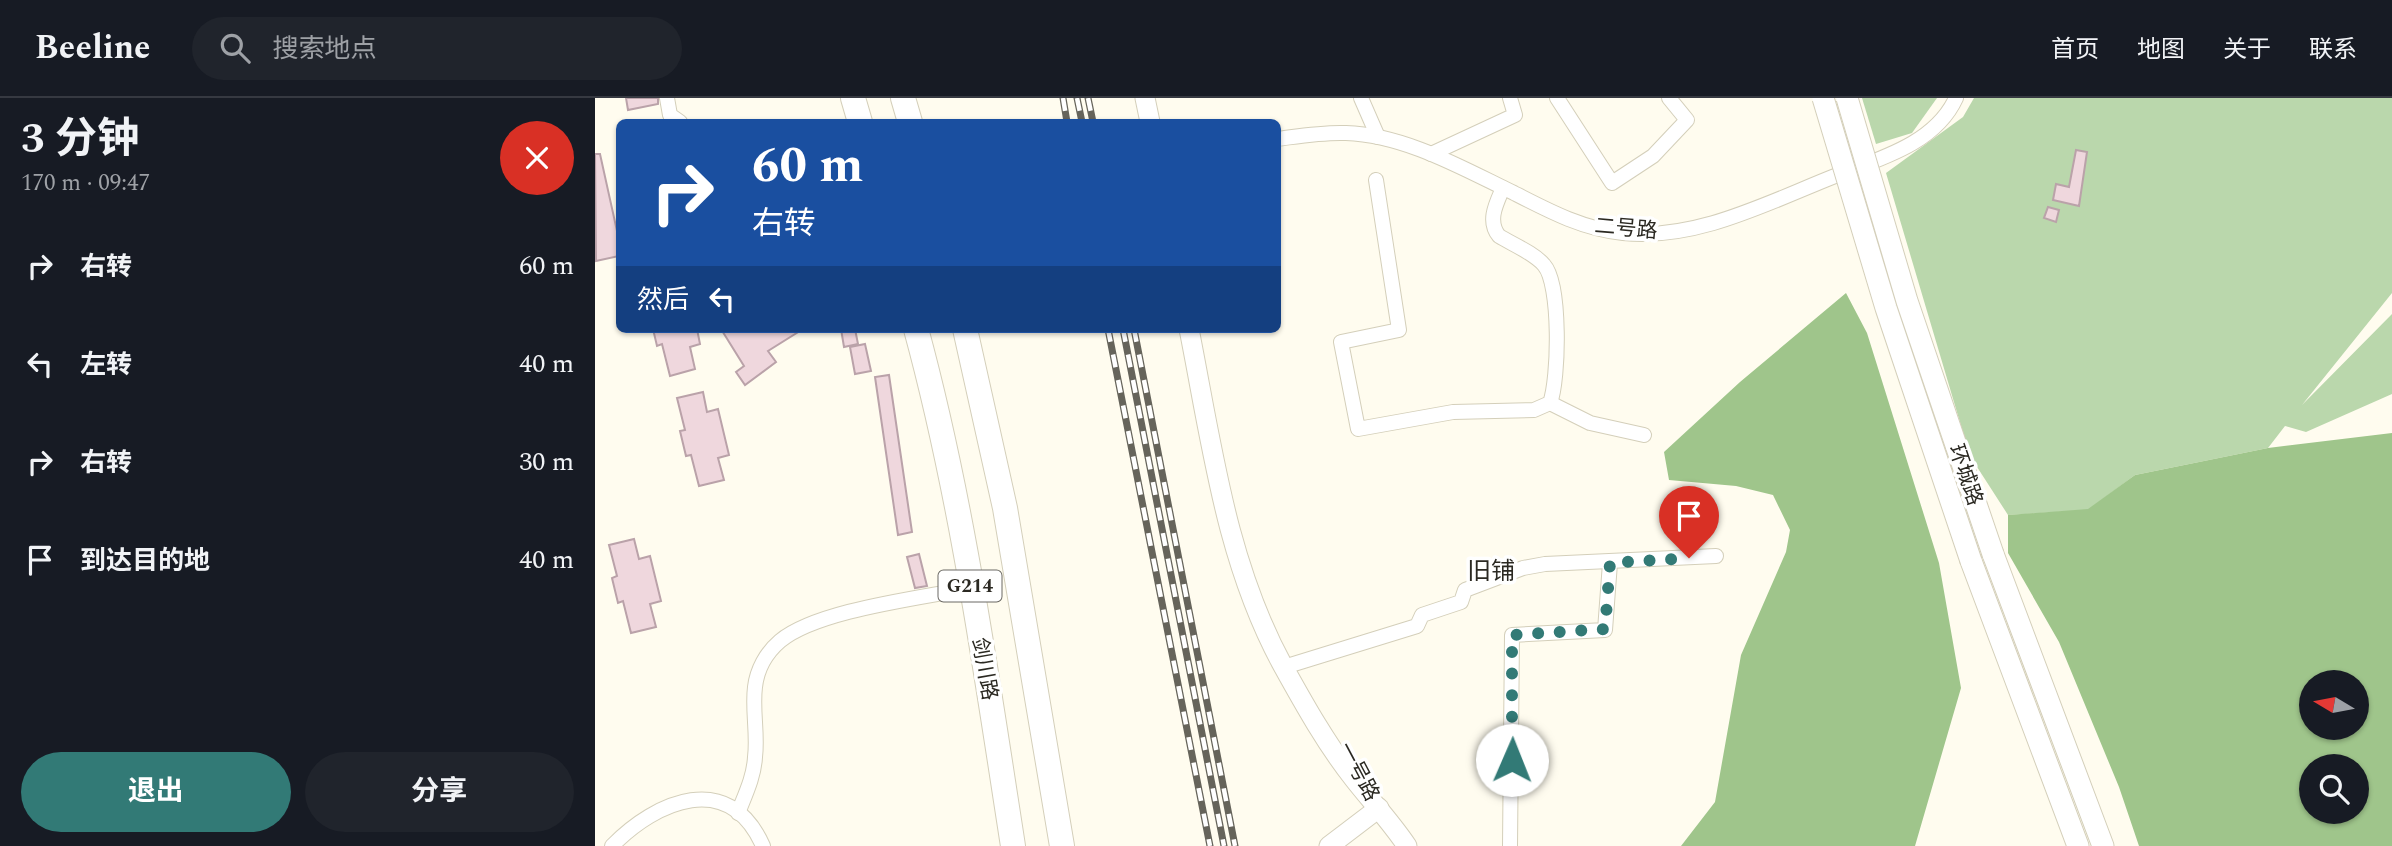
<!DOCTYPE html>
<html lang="zh">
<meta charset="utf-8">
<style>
body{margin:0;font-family:Spectral,"Noto Sans SC",serif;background:#20242c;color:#f1f3f6;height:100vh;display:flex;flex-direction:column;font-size:26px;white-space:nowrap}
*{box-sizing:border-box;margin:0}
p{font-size:23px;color:#9ea1a6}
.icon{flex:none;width:38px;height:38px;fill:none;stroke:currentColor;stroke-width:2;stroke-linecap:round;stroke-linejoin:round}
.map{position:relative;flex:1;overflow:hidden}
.sheet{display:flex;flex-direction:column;background:#171b24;width:595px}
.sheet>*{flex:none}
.top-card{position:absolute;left:21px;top:21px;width:665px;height:214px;border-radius:10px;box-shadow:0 2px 5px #0004;background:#1a4fa0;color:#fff;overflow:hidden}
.needle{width:46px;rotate:280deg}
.tools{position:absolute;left:1704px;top:572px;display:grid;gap:14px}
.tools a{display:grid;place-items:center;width:70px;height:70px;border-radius:50%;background:#171b24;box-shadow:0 2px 5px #0004;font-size:35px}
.pin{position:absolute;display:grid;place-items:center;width:60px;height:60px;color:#fff;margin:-72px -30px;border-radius:50% 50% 50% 0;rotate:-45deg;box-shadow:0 0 7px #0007}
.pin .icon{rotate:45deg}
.me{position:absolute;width:77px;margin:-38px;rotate:1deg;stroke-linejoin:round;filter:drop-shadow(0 0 5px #0008)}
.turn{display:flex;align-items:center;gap:24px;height:147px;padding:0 21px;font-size:32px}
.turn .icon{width:91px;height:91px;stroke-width:2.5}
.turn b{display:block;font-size:49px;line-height:60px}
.then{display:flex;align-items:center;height:66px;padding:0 21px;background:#0003;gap:14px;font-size:26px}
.round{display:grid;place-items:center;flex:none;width:74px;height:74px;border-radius:37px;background:#20242c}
.summary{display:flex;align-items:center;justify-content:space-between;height:119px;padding:0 21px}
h1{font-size:42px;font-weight:700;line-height:52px}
.cta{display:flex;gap:14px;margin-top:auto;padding:14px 21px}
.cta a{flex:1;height:80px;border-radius:42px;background:#327a76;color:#fff;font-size:28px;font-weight:700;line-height:80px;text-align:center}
.cta a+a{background:#20242c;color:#f1f3f6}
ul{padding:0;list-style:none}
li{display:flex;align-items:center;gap:21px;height:98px;padding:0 21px}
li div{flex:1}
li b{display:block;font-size:26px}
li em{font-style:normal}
header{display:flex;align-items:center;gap:42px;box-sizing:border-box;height:98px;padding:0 35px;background:#171b24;border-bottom:2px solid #363941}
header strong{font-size:33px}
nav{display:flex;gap:38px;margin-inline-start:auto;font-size:24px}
.search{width:490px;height:63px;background:#20242c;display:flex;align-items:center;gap:18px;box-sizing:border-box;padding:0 24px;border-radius:38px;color:#9ea1a6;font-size:26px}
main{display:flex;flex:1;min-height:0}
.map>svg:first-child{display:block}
</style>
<header>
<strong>Beeline</strong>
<div class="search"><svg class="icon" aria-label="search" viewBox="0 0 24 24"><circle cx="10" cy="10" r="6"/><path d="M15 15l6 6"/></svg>搜索地点</div>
<nav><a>首页</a><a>地图</a><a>关于</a><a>联系</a></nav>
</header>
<main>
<section class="sheet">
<div class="summary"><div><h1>3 分钟</h1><p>170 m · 09:47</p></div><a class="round" style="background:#d93025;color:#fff"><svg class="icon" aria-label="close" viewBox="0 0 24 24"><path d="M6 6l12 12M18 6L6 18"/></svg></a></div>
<ul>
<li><svg class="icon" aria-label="right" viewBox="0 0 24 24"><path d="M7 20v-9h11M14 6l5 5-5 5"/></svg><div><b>右转</b></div><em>60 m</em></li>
<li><svg class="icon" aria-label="left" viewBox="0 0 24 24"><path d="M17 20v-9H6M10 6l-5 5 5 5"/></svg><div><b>左转</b></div><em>40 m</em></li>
<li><svg class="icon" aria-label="right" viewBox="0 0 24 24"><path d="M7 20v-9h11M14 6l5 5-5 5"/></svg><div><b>右转</b></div><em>30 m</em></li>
<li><svg class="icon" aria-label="arrive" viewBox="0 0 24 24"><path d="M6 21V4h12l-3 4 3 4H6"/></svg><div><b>到达目的地</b></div><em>40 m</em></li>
</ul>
<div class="cta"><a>退出</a><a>分享</a></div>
</section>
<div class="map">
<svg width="1797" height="748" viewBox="0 0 1797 748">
<rect width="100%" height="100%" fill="#fffcef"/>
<g fill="#bad7ac">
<path d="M1267,0H1342L1317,35L1281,46Z"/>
<path d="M1379,0H1797V195L1707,307L1797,216V296L1711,334L1690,328L1673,350L1540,377L1493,412L1413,417L1375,358L1291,75L1368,19Z"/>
</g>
<g fill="#9fc58b" fill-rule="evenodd">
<path d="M1251,195L1272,235L1344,465L1366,590L1320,748H1086L1120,704L1146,557L1191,454L1195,432L1178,397L1141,388L1074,382L1069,354L1145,284Z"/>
<path d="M1797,335V748H1544L1524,689L1464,544L1413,455V417L1493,411L1540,377L1673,350ZM1717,584H1762V630H1717ZM1717,668H1762V714H1717Z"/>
</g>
<g fill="#efd7dd" stroke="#baa2a9" stroke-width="2">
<path d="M31,0H63V6L33,12Z"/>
<path d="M1481,52L1492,54L1484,108L1458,102L1461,86L1474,89Z"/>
<path d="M0,56H5L24,142V158L1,163Z"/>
<path d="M1453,109L1464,112L1461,124L1449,120Z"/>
<path d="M58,231H102L105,246L95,249L100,271L75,278L67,246L62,248Z"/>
<path d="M126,231H208L173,253L181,264L150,287L141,274L149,268Z"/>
<path d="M246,231H260L263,246L249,249Z"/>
<path d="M270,246L276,273L260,276L255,249Z"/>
<path d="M294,277L317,434L303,437L280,279Z"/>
<path d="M108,294L112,314L123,311L134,357L123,360L129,382L104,388L96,357L91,358L85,333L90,332L82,300Z"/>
<path d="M39,441L44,461L55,458L66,503L55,506L61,529L36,535L28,503L23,505L17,480L22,478L14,447Z"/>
<path d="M324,456L332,488L320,490L312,459Z"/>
</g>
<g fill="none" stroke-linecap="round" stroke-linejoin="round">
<defs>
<g id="street">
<path d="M72,0L75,17L85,24"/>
<path d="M766,0L783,39"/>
<path d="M962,0L1017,85L1058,58L1092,22L1074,0"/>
<path d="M682,41C705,38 728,34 751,35C810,37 867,70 919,95C954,113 988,131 1028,135C1101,143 1174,104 1240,78C1284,61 1340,46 1361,0"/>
<path d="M836,56L920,17L915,0"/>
<path d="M781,82L804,232L746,244L763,331L858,314L939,312L955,305C964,281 966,186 949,167C939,155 917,146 904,138C892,123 901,106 908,90"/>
<path d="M955,305L995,325L1049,337"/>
<path d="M689,569L822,528L827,517L866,504L870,492L928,470L950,466L1121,458"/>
<path d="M143,715C150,697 159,679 160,659C163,636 157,612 160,589C162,572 171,555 185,543C222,512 326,500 375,490"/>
<path d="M17,748C61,703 134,671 168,748"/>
<path d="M915,748L917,537L1010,532L1015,465"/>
</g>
<g id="secondary">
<path d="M550,0L555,24"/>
<path d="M594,231C617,347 631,464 688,568C709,606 732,647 759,681C777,704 796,724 812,748"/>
<path d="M734,748L784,710"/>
</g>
<g id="primary">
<path d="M1398,456L1508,748"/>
<path d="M1376,463L1483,748"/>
</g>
<g id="highway">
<path d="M258,0L265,24"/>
<path d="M308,0L315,24"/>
<path d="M321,231C367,400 391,575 418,748"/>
<path d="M370,231L410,410L467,748"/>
</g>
</defs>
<use href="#street" stroke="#d4cfba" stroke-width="16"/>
<use href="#secondary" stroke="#d4cfba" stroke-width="21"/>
<use href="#primary" stroke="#d4cfba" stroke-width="23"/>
<use href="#highway" stroke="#d4cfba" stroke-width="26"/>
<use href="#street" stroke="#fff" stroke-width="14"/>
<use href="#secondary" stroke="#fff" stroke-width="19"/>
<use href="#primary" stroke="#fff" stroke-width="21"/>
<use href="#highway" stroke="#fff" stroke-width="24"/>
<defs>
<g id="rail">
<path d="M468,0L472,24"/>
<path d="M482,0L487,24"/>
<path d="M493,0L498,24"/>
<path d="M513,231L615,748"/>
<path d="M528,231L629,748"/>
<path d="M539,231L640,748"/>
</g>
</defs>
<use href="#rail" stroke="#66645b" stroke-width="7"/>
<use href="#rail" stroke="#fff" stroke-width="4.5" stroke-dasharray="13" stroke-linecap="butt"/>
<defs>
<g id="primary-bridge">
<path d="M1228,0L1291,210L1376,463"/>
<path d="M1252,0L1312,203L1398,456"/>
</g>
</defs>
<use href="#primary-bridge" stroke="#d4cfba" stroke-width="23" stroke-linecap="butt"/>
<use href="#primary-bridge" stroke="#fff" stroke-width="21"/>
</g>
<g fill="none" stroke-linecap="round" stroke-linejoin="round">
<path stroke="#327a76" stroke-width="12" stroke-dasharray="0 21.6" d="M917,662V537L1010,531L1015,465L1094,460"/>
</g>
<g text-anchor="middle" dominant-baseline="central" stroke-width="7" stroke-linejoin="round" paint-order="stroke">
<rect fill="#fff" stroke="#6b6964" stroke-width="2" x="343.5" y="472.5" width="63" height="31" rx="5"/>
<g font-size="19" font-weight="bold" fill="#2b2922">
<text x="375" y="488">G214</text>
</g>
<g font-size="21" fill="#2b2922" stroke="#fff">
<text transform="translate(1031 131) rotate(5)">二号路</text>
<text transform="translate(1370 377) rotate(71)">环城路</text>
<text transform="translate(389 571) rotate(80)">剑川路</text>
<text transform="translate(763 674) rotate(62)">一号路</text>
</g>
<g font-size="24" fill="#2b2922" stroke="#fff">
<text x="896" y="474">旧铺</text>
</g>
</g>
</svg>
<div class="tools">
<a><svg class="needle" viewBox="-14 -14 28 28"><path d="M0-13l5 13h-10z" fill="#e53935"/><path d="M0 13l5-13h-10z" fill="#9ea1a6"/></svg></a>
<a><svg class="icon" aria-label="search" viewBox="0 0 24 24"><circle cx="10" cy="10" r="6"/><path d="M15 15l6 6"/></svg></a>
</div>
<div class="pin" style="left:1094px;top:460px;background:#d93025"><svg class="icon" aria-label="arrive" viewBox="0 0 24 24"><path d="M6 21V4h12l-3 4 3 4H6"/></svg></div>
<svg class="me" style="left:917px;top:662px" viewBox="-20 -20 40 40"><circle r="19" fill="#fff"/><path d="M0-13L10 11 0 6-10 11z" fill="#327a76"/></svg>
<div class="top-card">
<div class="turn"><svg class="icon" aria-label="right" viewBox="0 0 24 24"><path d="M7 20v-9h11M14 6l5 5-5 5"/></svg><div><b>60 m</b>右转</div></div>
<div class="then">然后<svg class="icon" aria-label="left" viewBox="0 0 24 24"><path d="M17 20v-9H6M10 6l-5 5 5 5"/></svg></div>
</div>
</div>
</main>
